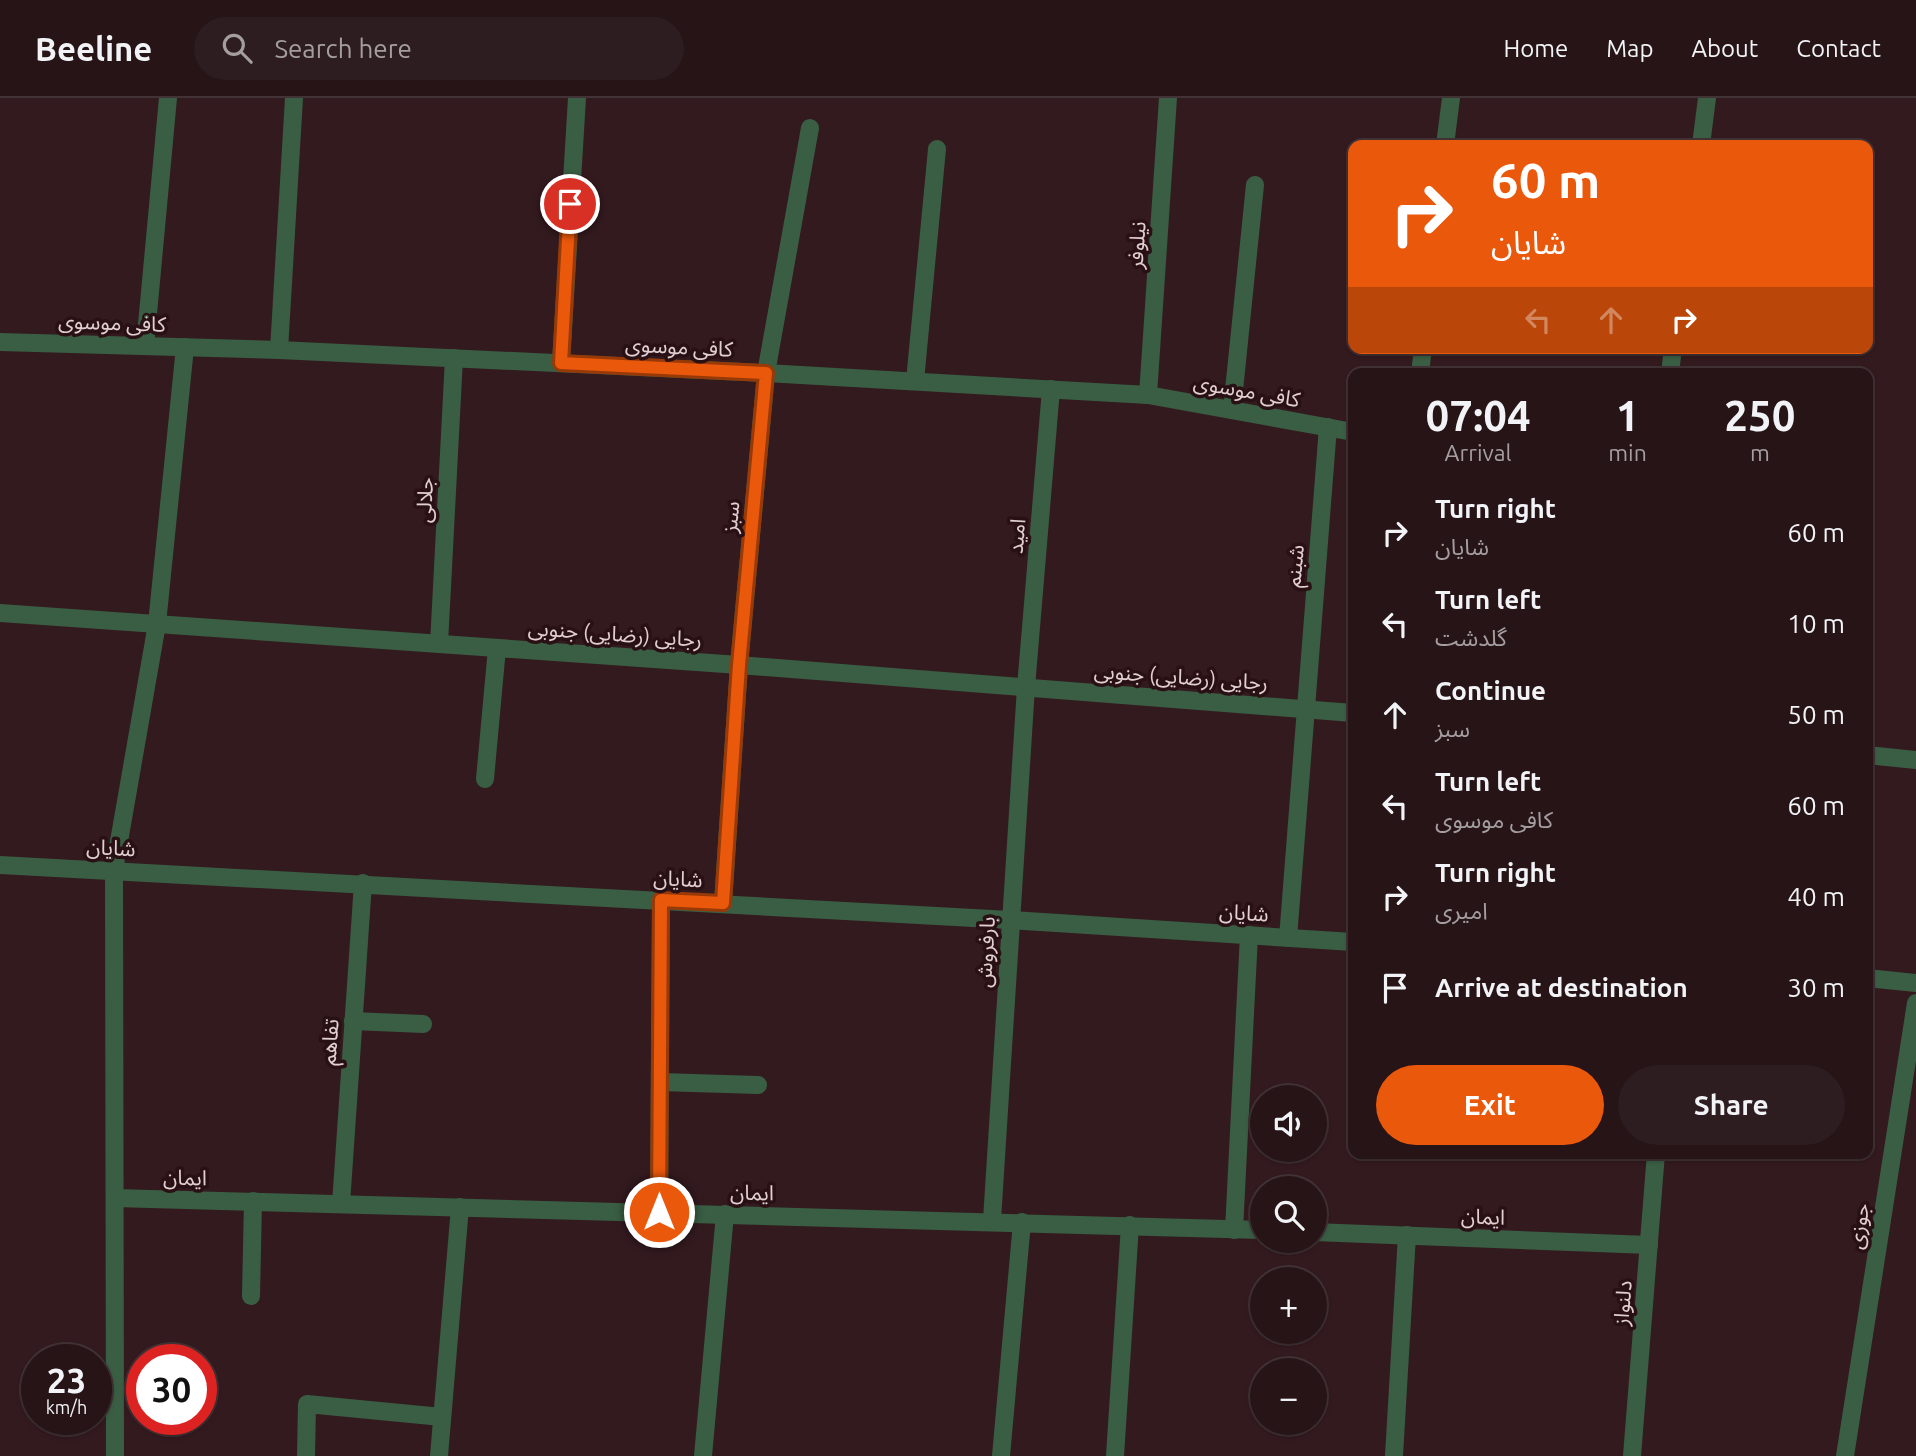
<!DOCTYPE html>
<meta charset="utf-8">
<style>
body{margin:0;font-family:Ubuntu,"Noto Sans Arabic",sans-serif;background:#2e1d20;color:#f1f3f6;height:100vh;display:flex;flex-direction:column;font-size:26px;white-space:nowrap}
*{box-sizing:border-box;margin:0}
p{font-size:23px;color:#a49ea1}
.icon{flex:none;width:38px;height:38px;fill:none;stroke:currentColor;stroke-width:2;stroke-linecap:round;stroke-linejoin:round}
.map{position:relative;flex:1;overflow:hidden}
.details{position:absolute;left:1348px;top:270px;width:525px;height:791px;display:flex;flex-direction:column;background:#261417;border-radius:14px;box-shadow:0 2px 5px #0004,0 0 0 2px #423336}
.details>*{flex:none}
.top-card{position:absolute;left:1348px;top:42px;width:525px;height:214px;border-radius:14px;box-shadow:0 2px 5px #0004,0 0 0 2px #423336;background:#ea580c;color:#fff;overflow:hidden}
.tools{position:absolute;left:1250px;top:987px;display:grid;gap:14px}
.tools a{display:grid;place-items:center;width:77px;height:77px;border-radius:50%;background:#261417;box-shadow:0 2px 5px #0004,0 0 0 2px #423336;font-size:35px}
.speed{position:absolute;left:21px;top:1246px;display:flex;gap:14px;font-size:35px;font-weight:700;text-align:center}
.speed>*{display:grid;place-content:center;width:91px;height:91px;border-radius:50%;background:#261417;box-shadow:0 2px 5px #0004,0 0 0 2px #423336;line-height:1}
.speed small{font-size:18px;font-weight:400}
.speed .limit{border:10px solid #d22;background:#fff;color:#111}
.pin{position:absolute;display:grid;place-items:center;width:60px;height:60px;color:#fff;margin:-30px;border:4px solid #fff;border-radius:50%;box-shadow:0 2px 7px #0007}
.me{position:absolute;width:77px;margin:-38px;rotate:0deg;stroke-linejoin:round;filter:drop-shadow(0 0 5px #0008)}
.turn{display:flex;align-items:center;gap:24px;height:147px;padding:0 28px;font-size:32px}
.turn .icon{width:91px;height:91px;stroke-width:2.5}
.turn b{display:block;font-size:49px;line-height:60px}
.lanes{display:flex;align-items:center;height:66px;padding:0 28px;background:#0003;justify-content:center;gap:35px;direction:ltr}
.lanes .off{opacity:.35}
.eta{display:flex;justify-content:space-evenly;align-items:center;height:119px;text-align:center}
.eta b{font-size:42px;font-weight:600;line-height:49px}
.primary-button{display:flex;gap:14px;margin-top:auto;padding:14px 28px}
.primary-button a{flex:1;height:80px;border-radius:42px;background:#ea580c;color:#fff;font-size:28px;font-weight:600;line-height:80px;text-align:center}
.primary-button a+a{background:#2e1d20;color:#f1f3f6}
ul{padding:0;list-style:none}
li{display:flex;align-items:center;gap:21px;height:91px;padding:0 28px}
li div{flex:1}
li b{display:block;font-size:26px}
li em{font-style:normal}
header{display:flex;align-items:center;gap:42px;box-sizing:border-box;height:98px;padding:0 35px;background:#261417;border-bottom:2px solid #423336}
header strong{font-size:33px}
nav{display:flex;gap:38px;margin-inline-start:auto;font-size:24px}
.search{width:490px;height:63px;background:#2e1d20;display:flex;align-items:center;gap:18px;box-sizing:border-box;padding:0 24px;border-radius:38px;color:#a49ea1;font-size:26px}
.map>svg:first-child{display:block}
</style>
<header>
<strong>Beeline</strong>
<div class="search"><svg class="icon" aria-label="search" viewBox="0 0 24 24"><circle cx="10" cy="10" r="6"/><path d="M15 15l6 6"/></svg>Search here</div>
<nav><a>Home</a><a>Map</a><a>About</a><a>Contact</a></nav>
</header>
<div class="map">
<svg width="1916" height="1358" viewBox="0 0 1916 1358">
<rect width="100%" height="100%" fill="#331a1f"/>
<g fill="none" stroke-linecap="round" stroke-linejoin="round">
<g stroke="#395e43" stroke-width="18">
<path d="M766,275L810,30"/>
<path d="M915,283L937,51"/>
<path d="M1232,312L1255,87"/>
<path d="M485,681L497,550"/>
<path d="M353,923L423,926"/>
<path d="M660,984L758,987"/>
<path d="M251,1198L253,1103"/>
<path d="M306,1358L307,1306L442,1319"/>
</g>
<g stroke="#395e43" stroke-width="18">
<path d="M1445,47L1451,0"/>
<path d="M1701,47L1707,0"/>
<path d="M0,244L279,252L766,275L1148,297L1353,334"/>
<path d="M145,248L168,0"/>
<path d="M279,252L294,0"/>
<path d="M561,265L577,0"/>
<path d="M1420,275L1423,250"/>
<path d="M1670,275L1673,250"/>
<path d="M1148,297L1168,0"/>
<path d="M439,546L454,260"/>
<path d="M0,767L1010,822L1353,844"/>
<path d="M723,805L739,567L766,275"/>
<path d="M1288,840L1328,329"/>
<path d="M1867,880L1916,885"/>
<path d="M115,1100L1262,1132"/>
<path d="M341,1106L363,785"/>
<path d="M659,1114L661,802"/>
<path d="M992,1122L1026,589L1051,291"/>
<path d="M1234,1132L1249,837"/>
<path d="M1314,1134L1649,1147"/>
<path d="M115,1358L114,772L157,526L185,249"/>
<path d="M439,1358L460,1109"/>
<path d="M703,1358L725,1116"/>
<path d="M1001,1358L1022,1124"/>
<path d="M1115,1358L1130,1127"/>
<path d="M1394,1358L1407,1137"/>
<path d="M1632,1358L1656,1055"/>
<path d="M1845,1358L1916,905"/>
</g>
<g stroke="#395e43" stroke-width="18">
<path d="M0,515L739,567L1353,615"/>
<path d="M1867,657L1916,662"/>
</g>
</g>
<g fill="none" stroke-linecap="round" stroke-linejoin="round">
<defs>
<path id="route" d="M570,106L561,265L766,275L739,567L723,805L661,802L659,1114"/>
</defs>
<use href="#route" stroke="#983908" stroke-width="18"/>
<use href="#route" stroke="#ea580c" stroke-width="12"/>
</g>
<g text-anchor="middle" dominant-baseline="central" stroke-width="7" stroke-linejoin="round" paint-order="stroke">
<g font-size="21" fill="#e1cfd1" stroke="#291015">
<text transform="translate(1136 147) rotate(-86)">نیلوفر</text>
<text transform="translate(112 224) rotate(2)">کافی موسوی</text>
<text transform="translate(679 248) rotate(3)">کافی موسوی</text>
<text transform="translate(1247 292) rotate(10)">کافی موسوی</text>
<text transform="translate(424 402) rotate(-87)">جلالی</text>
<text transform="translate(730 419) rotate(-85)">سبز</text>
<text transform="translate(1016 438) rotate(-85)">امید</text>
<text transform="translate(1294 468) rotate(-85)">شبنم</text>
<text transform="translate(615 535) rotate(4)">رجایی (رضایی) جنوبی</text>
<text transform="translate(1181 578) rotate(4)">رجایی (رضایی) جنوبی</text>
<text transform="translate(111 749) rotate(3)">شایان</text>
<text transform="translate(678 780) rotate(3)">شایان</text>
<text transform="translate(1244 814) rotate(4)">شایان</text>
<text transform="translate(985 854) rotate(-87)">بارفروش</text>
<text transform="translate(329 944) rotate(-86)">تفاهم</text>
<text transform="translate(185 1079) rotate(1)">ایمان</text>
<text transform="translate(752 1094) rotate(1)">ایمان</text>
<text transform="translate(1483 1118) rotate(2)">ایمان</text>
<text transform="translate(1858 1128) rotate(-81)">جوزی</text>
<text transform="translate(1622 1205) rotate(-85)">دلنواز</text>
</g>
</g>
</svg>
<div class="tools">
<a><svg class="icon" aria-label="sound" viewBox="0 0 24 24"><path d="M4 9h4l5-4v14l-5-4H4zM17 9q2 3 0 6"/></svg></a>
<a><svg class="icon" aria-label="search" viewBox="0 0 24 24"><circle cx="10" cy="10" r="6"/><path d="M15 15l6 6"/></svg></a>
<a>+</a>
<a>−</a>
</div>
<div class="speed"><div>23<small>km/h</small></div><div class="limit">30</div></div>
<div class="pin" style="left:570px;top:106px;background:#d93025"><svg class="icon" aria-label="arrive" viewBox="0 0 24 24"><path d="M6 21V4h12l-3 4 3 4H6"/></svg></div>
<svg class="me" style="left:659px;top:1114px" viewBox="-20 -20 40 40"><circle r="17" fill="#ea580c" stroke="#fff" stroke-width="3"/><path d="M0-11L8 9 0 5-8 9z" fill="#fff"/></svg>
<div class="top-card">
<div class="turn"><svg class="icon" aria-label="right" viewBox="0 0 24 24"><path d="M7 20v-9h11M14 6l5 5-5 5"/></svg><div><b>60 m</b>شایان</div></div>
<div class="lanes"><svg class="icon off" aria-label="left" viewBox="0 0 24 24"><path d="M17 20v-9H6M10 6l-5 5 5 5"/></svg><svg class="icon off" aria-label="ahead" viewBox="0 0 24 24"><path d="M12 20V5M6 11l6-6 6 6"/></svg><svg class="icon" aria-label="right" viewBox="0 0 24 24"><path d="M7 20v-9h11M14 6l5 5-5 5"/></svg></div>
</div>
<section class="details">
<div class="eta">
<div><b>07:04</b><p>Arrival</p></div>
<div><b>1</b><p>min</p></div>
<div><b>250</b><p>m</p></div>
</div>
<ul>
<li><svg class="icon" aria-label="right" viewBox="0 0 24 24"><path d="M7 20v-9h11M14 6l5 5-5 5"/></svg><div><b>Turn right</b><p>شایان</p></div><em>60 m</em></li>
<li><svg class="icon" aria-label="left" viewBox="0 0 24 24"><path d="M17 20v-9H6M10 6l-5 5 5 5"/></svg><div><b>Turn left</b><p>گلدشت</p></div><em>10 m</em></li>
<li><svg class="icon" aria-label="ahead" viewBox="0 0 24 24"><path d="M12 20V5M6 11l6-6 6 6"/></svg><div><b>Continue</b><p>سبز</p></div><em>50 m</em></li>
<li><svg class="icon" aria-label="left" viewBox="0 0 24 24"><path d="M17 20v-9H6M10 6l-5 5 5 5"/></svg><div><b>Turn left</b><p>کافی موسوی</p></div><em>60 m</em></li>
<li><svg class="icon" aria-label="right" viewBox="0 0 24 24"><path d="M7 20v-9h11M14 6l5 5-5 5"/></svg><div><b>Turn right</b><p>امیری</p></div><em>40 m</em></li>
<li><svg class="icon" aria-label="arrive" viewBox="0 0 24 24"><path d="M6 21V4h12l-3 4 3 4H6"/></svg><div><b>Arrive at destination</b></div><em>30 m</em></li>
</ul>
<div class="primary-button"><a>Exit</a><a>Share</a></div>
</section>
</div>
